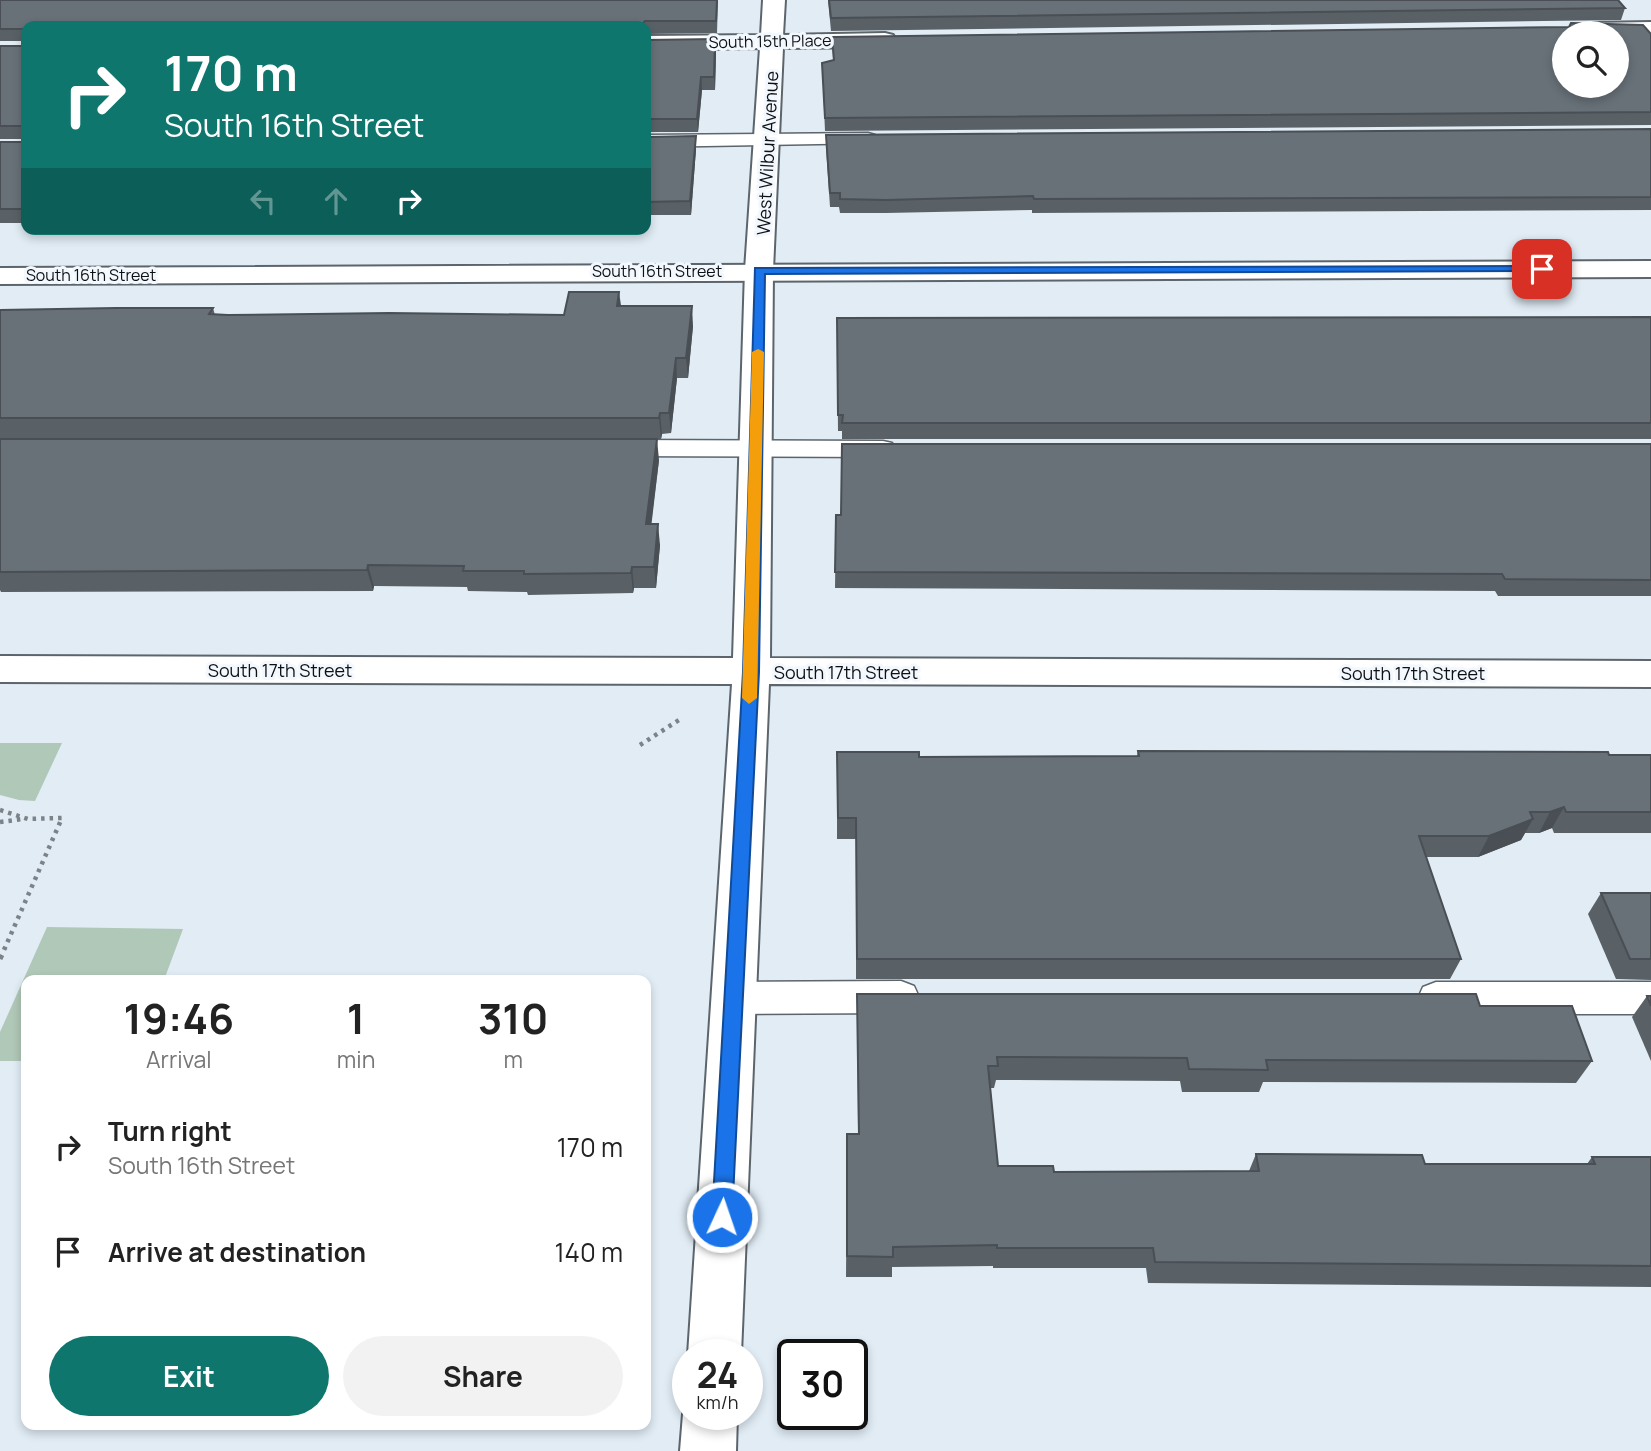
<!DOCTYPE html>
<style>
body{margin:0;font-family:Manrope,sans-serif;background:#f2f2f2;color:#222;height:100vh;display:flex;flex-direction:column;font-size:26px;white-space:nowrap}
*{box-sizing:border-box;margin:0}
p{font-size:23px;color:#767676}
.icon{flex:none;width:38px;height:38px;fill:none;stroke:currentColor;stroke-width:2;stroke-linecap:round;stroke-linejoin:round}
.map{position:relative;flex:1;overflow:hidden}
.panel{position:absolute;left:21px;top:975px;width:630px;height:455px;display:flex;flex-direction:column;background:#fff;border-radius:14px;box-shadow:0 4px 10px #0003}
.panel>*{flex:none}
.hud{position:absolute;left:21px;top:21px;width:630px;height:214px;border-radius:14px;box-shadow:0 4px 10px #0003;background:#0f766e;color:#fff;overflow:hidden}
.controls{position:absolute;left:1552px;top:21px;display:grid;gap:14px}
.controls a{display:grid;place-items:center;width:77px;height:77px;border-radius:50%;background:#fff;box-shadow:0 4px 10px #0003;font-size:35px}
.speed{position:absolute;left:672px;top:1339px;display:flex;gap:14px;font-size:35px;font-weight:700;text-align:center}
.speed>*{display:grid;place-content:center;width:91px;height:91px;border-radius:50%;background:#fff;box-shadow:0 4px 10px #0003;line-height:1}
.speed small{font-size:18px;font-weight:400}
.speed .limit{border:4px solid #111;border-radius:10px;background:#fff;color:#111}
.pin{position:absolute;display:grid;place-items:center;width:60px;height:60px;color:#fff;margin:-30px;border-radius:14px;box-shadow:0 4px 10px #0006}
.me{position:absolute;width:77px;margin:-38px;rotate:3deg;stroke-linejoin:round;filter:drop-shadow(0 0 5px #0008)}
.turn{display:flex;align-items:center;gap:24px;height:147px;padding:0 28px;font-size:32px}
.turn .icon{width:91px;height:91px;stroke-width:2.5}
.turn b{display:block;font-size:49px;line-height:60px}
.lanes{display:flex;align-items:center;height:66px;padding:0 28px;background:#0003;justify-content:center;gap:35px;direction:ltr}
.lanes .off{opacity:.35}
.eta{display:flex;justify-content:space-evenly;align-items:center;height:119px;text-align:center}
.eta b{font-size:42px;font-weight:700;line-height:49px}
.action{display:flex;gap:14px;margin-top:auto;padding:14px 28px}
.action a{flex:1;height:80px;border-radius:42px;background:#0f766e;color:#fff;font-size:28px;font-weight:700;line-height:80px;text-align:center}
.action a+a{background:#f2f2f2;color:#222}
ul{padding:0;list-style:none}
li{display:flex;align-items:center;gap:21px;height:105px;padding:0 28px}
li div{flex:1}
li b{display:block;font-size:26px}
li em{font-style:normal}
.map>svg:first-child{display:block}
</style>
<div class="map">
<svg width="1651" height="1451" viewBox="0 0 1651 1451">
<rect width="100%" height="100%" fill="#e1ecf5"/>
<g fill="#b0c8b7">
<path d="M0,743H62L35,801L19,800L0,795Z"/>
<path d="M47,927L183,929L164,980H26V1061H0V1032Z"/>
</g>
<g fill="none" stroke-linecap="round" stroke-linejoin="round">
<defs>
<g id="lane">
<path d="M868,133L875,135L878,139L875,143L646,147V135Z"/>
<path d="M616,440L883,441L892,443L896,449L892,455L883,457L616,456L607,454L603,448L607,442Z"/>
<path d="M901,981L914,986L919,997L914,1008L901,1013L734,1014L721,1009L716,998L721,987L734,982Z"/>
<path d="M1436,982H1651V1014H1436L1423,1009L1418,998L1423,987Z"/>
</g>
<g id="street">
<path d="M763,0H785L783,35L885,33L893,35L896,40L893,45L885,47L783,48L773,270L770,658L1651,661V687L769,684L741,1354L688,1355L732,684L0,682V656L733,658L745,270L760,48L646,50V36L761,35Z"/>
<path d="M1651,22V36H1617V33H1584L1582,30L1585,25L1593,23Z"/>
<path d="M688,1402V1414H737L736,1451H680L683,1414Z"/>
</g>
<path id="secondary" d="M1651,261V277L0,284V268Z"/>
</defs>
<use href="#lane" stroke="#5c656c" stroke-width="3"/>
<use href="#street" stroke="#5c656c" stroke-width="4"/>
<use href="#secondary" stroke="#5c656c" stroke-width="4"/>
<g stroke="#7b8288" stroke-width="4.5" stroke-dasharray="3.5 5" stroke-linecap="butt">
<path d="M640,745L679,720"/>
<path d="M0,810L28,819L62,818L4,950"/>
<path d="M0,822L23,819"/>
</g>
<path stroke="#7b8288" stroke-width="5" stroke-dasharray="4.5 7" stroke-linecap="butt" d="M0,959L5,948"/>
<use href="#lane" fill="#fff" fill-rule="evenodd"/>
<use href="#street" fill="#fff" fill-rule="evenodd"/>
<use href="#secondary" fill="#fff" fill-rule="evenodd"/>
</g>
<g fill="#596167">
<path d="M0,0H718L717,33L646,34V26H26V223H0V142H23V139H0V46H23V41H0Z"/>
<path d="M828,0H1618L1625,8L1621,20L831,31Z"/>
<path d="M1651,34V125L825,131L822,63L833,60L832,37Z"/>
<path d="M646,40L716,51L715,90H702L698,132H646Z"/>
<path d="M1651,129V210L1032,213V210L886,213H840L839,207H830L826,148V135Z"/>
<path d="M646,137L696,149L691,215H646Z"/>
<path d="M621,306L693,326L688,378H677L671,433L662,434L661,439L0,438V310L213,308L215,315H564Z"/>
<path d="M1651,317V439H842V431H838L837,318Z"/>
<path d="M0,439L659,460L651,524L660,545L656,588H634L633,593L528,595L527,592L468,591L467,587L374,586L373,591L1,592L0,590Z"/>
<path d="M1651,444V596H1498L1495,591L835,588L836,515Z"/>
<path d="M1138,751L1651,755V833H1554L1552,828L1539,833H1525L1521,840L1478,857H1426L1461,959L1450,979H856V839H837V752L919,757L1137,756Z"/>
<path d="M1601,893H1651V980L1616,979L1588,914Z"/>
<path d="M857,994L1480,1006L1592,1061L1576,1083L1263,1082L1259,1092H1182L1180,1081L996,1080L994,1088H990L998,1166L1054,1172L1249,1171L1256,1154L1425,1164H1587L1592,1157H1651V1287L1148,1283L1146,1268H993V1266L892,1267V1277H846L847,1156L858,1134Z"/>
<path d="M1647,996H1651V1061L1632,1017Z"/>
</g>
<g fill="#494f54">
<path d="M715,39L716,51L715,90L714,77Z"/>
<path d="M701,77L702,90L698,132L697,119Z"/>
<path d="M696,136V149L691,215L690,201Z"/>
<path d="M619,292L622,312L617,306Z"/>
<path d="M692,306L693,326L688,378L686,358Z"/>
<path d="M676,358L677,378L671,433L669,413Z"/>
<path d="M660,413L662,434L661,439L659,418Z"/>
<path d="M657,439L659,460L649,545L646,524Z"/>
<path d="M658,524L660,545L656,588L654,567Z"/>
<path d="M368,565L374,586L373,591L367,570Z"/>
<path d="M632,567L634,588L633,593L631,573Z"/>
<path d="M1564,807L1552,828L1539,833L1550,812Z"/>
<path d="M1533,819L1521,840L1478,857L1489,836Z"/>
</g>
<g fill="#687178" stroke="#494f54" stroke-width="2" fill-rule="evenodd">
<path d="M0,0H717L716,21H645L642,24V26H26V209H0V142H23V126H0V46H23V29H0Z"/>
<path d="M829,0H1618L1625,8L831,18Z"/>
<path d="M1571,23L1643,25L1651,34V112L825,118L822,63L834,60L832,37L1569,27ZM1564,33H1617V86H1564Z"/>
<path d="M715,39L714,77H701L697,119H646V40Z"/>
<path d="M1651,129V197L1034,199L1033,196L886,200L840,199V193H830L826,135Z"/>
<path d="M696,136L690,201L646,202V137Z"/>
<path d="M569,292H619L617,306H692L686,358H676L669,413H660L659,418H0V310L116,308H213L209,314L228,315L389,313L564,315Z"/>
<path d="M1651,317V423H842L843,415H838L837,318Z"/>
<path d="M0,439H657L646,524H658L654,567H632L631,573L524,574V571H463L464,566L368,565L367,570L0,572Z"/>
<path d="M842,444H1651V580L1505,579L1502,574L835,572L836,515H841Z"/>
<path d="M1138,751L1608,752L1609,755H1651V812H1566L1564,807L1550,812H1530L1533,819L1489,836H1419L1461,959H857L856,818H838L837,752H919V757L1139,756Z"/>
<path d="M1601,893H1651V959H1630Z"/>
<path d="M857,994H1476L1480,1006H1572L1592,1061L1266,1060L1268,1070L1189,1069L1187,1058L997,1057L998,1066H988L998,1166H1053L1054,1172L1259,1171L1256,1154L1422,1155L1425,1164H1595L1592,1157H1651V1266L1155,1262L1153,1248H997V1245L893,1247V1257L847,1256V1134H859Z"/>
<path d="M1647,996H1651V1006Z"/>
</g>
<path fill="#1a73e8" stroke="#114b97" stroke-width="2" d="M1542,266L1547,269L1546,271L765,274L759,672L732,1217L729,1224L722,1227L715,1224L712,1217L743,672L755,268Z"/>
<path fill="#f59e0b" d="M758,349L764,352L757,698L749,704L742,698L752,352Z"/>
<g text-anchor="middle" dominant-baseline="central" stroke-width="6" stroke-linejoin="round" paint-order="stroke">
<g font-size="16" fill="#0e1114" stroke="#f2f8fe">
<text transform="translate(770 41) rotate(-1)">South 15th Place</text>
<text x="657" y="271">South 16th Street</text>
<text x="91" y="275">South 16th Street</text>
</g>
<g font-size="18" fill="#0e1114" stroke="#f2f8fe">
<text transform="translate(767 153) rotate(-87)">West Wilbur Avenue</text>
<text x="280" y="670">South 17th Street</text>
<text x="846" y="672">South 17th Street</text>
<text x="1413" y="673">South 17th Street</text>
</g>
</g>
</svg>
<div class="controls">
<a><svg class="icon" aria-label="search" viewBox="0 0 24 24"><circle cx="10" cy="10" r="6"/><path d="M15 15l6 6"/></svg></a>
</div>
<div class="speed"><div>24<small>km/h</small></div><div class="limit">30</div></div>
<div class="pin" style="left:1542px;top:269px;background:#d93025"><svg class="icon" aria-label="arrive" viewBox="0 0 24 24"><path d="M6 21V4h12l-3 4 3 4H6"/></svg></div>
<svg class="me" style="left:722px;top:1217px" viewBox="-20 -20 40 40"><circle r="17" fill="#1a73e8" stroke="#fff" stroke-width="3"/><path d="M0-11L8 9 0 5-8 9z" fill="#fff"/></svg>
<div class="hud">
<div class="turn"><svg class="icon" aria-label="right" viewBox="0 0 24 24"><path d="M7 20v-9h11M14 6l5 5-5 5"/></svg><div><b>170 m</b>South 16th Street</div></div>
<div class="lanes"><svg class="icon off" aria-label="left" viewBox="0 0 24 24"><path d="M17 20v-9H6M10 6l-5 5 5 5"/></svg><svg class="icon off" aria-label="ahead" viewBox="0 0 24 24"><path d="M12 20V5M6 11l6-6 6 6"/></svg><svg class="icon" aria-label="right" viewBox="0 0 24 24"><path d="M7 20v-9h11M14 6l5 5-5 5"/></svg></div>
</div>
<section class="panel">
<div class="eta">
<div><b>19:46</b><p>Arrival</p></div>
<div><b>1</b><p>min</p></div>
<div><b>310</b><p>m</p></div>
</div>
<ul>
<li><svg class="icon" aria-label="right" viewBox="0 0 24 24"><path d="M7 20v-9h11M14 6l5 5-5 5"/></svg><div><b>Turn right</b><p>South 16th Street</p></div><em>170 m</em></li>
<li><svg class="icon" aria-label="arrive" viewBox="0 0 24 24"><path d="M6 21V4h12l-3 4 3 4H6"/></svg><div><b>Arrive at destination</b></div><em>140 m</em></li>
</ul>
<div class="action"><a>Exit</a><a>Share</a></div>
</section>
</div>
